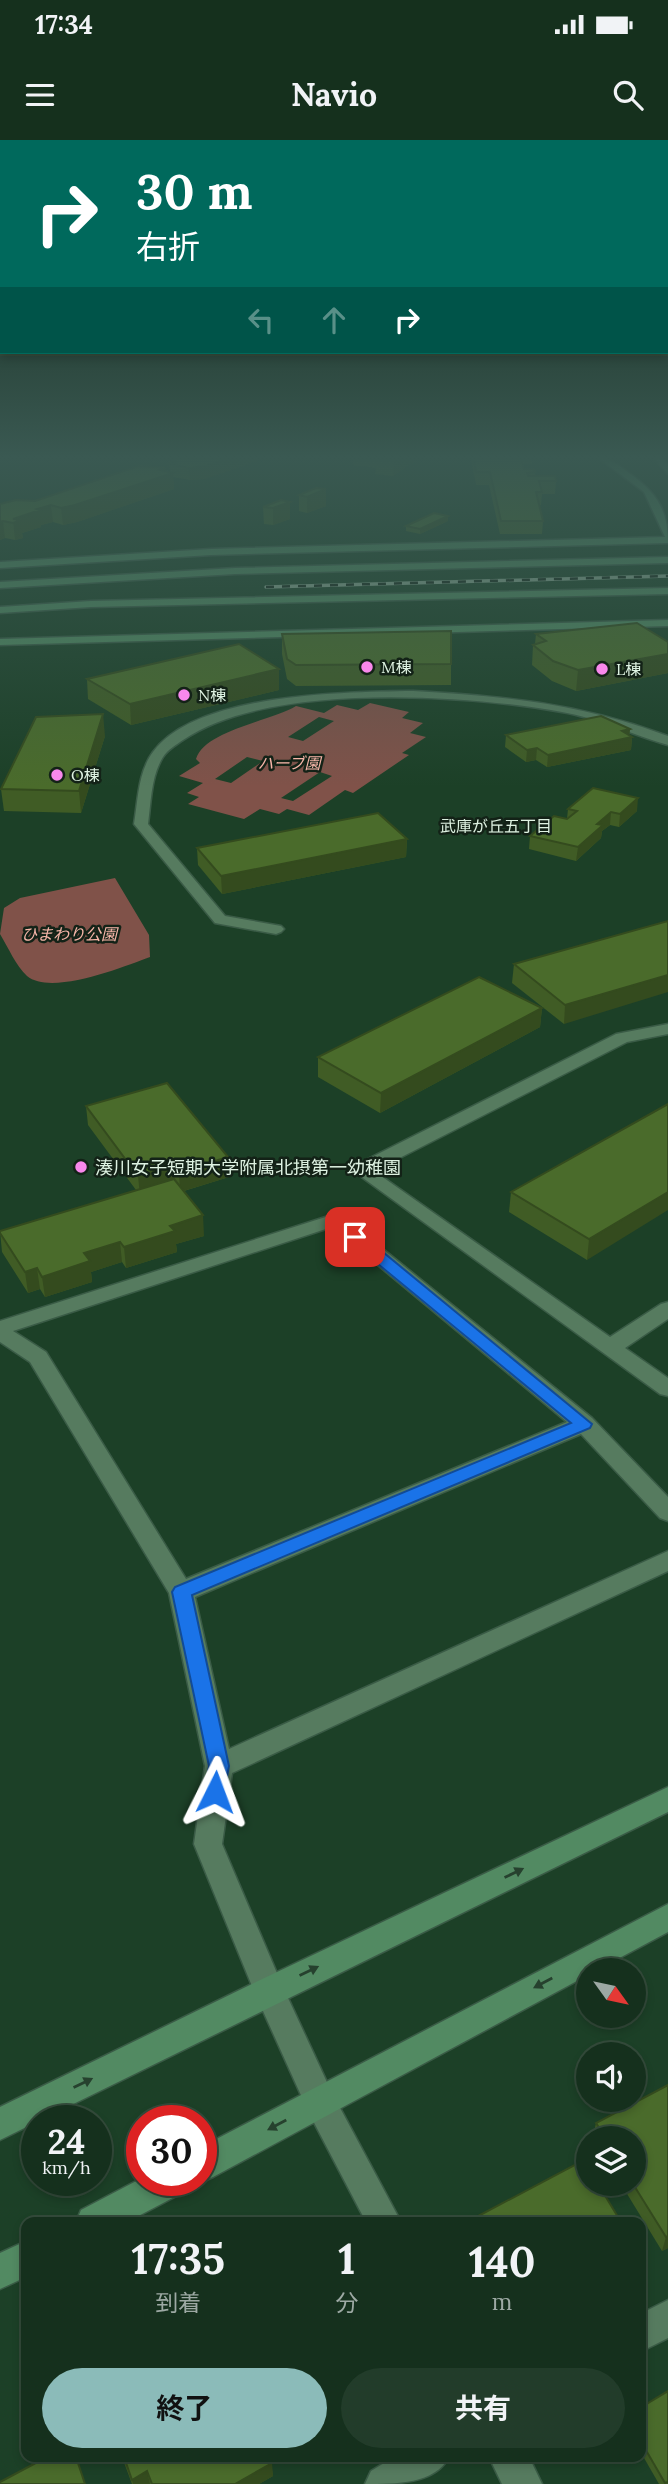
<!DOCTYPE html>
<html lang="ja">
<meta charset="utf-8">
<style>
body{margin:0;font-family:Lora,"Noto Sans JP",serif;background:#223c2a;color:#f1f3f6;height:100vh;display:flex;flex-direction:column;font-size:26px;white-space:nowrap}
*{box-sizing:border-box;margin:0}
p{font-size:23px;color:#9da9a4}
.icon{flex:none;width:38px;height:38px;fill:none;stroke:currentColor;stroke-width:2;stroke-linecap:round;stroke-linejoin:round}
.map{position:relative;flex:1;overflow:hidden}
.sheet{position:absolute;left:21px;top:2077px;width:625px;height:245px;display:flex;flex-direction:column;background:#15301d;border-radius:14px;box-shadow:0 4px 10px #0003,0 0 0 2px #344b3b}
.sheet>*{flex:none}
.hud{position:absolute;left:0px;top:0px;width:668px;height:214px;box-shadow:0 4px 10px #0003,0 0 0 2px #344b3b;background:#00695c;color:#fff;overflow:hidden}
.needle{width:46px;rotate:123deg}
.buttons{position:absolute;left:576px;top:1818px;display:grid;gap:14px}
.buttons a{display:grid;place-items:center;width:70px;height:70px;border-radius:50%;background:#15301d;box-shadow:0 4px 10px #0003,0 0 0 2px #344b3b;font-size:35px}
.speed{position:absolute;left:21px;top:1965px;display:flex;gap:14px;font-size:35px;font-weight:700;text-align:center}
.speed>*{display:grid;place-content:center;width:91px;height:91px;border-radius:50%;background:#15301d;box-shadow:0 4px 10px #0003,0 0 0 2px #344b3b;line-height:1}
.speed small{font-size:18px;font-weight:400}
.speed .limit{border:10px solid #d22;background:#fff;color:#111}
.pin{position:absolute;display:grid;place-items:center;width:60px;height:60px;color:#fff;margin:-30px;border-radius:14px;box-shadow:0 4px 10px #0006}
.me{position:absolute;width:77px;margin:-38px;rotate:3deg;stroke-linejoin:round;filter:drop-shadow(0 0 5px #0008)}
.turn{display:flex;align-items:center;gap:24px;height:147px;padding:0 21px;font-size:32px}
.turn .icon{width:91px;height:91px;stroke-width:2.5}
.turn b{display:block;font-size:49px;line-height:60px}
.lanes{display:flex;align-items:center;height:66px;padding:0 21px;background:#0003;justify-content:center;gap:35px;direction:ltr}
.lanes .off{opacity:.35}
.eta{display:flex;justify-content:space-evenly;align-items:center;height:119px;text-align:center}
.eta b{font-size:42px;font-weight:700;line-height:49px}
.button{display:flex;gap:14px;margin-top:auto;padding:14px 21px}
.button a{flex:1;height:80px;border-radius:42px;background:#8bbbb9;color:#111;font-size:28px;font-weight:700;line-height:80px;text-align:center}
.button a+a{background:#223c2a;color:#f1f3f6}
.status{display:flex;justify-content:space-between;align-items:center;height:49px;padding:0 35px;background:#15301d;direction:ltr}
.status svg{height:19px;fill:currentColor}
header{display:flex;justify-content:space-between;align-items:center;height:91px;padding:0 21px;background:#15301d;font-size:32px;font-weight:700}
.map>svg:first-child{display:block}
</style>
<div class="status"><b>17:34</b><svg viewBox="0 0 49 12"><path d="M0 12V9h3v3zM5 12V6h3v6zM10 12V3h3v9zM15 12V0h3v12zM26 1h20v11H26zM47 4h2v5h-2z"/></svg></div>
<header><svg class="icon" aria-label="menu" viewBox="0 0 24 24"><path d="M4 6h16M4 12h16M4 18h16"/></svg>Navio<svg class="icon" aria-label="search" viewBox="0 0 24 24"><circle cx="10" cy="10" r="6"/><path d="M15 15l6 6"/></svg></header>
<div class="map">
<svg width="668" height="2344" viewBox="0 0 668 2344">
<rect width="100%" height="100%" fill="#1c4027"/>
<g fill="#805249" fill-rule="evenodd">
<path d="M370,563L409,572L402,578L423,583L410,593L426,597L402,613L409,615L353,653L345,650L309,675L287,669L279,674L260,669L244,679L188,664L199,657L187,653L203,643L179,636L200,623L196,619C205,590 272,581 296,566L324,573L337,565L358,570ZM319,577L334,581L303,601L288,597ZM247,617L263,621L231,643L215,639ZM320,632L332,636L293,661L281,658Z"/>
<path d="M115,738L149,795L150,817C123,827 51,856 27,836C16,826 8,807 0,794L4,768L20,758Z"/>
</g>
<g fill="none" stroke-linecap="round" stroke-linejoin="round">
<defs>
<g id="street">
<path d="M413,551C501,556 577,563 662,594L668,596V605C633,595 598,578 562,572C462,554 269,542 183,600C176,605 168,609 163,617C151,636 151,662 148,684L225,776L281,786L284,789L281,792L276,794L215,783L134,684C138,660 138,632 153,612C196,553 346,552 413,551Z"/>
<path d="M668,884V894L627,902L374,1031L610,1197L661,1164L668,1162V1179L625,1208L668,1238V1256L660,1254L352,1030L354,1026L616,894Z"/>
<path d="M335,1074L342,1076L592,1278L668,1357V1381L660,1378L581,1294L195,1457L229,1609L668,1411V1431L232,1633L222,1704L282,1845L331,1951L401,2082H366L309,1973L254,1851L194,1704L205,1626L169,1453L30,1222L0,1202V1181ZM332,1087L567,1282L186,1439L46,1212L13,1191Z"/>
<path d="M668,2160V2198L640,2212V2174Z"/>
<path d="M394,2317H449C435,2344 396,2344 365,2344L371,2331Z"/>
<path d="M489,2317H529L542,2344H502Z"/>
</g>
<g id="secondary">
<path d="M600,319C612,319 619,326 629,333C656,352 668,369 668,403L211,415L0,428V422L211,409L665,397L644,352Z"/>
<path d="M655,319H663L668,325V334Z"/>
<path d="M668,417V423L235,434L0,448V442L235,428Z"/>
<path d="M668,448V454L91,467L0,473V467L91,461Z"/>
<path d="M668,480V486L0,505V499Z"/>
<path d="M668,1647V1672L0,2000V1967L258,1841Z"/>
<path d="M668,1764V1792L597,1830H588V1835L213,2037L201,2042L198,2040H201V2007Z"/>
<path d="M142,2038V2040H188L184,2052L127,2082H76L81,2070Z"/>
<path d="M26,2101V2137L0,2149V2113Z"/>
</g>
</defs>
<use href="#street" stroke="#3a5b46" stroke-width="3"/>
<use href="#secondary" stroke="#3a5b46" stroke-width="3"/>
<use href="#street" fill="#567b5f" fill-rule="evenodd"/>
<use href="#secondary" fill="#528a62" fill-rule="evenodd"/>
<defs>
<path id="rail" d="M266,447L668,436"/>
</defs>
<use href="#rail" stroke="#91ab97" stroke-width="3.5"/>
<use href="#rail" stroke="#132217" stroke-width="2.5" stroke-dasharray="8" stroke-linecap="butt"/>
</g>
<g fill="#405c25">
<path d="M176,319L205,339L190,340L173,337L174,349L77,382L63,385L53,382L41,385V387L22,393L23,398L15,400L5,398L0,400V364L35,361L165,328V331L170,332L169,321Z"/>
<path d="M353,319H414L413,322L393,336L375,334L376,328L353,325Z"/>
<path d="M471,319H532V324H523L524,329L535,332V336L556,341L555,354H542L541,365H539L543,381L542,394H500L489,345H476Z"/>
<path d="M326,349V366L307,373L299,371V355Z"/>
<path d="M290,362V379L273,385L264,384L263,367Z"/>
<path d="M448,381L420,394L406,391V386Z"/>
<path d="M282,494L451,524V545L296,546L287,539L282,514Z"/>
<path d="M536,494L668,502V533L576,551L552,541L532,525L533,505L535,504Z"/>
<path d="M279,529V550L131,585L88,559L87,539Z"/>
<path d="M630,589L629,595L632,597L631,610L547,627L536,620L526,622L505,607L506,595Z"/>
<path d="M105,596L81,673L4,671L1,649Z"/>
<path d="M568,669L637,671L619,687L610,685L602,691L601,698L576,721L529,709L530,696L567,679Z"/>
<path d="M407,699L406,717L222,754L198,725L197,708Z"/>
<path d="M668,781L564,884L512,843L514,824Z"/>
<path d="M542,868L540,887L380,973L318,937V917Z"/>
<path d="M668,964L587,1120L509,1072L511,1052Z"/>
<path d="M86,966L229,1037L184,1051L204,1096L176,1104L177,1112L126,1128L122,1122L91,1132L92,1142L45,1157L40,1149L28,1153L2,1112L0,1091L136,1050L88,985Z"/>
<path d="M668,1945V2108L662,2111L621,2044H634V1998H593V1997L596,1983Z"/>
<path d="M640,2268L668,2344H659L640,2311Z"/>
<path d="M122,2317H270L273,2336L259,2344H132Z"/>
</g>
<g fill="#344b1e">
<path d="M227,319H263L205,339L190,340L189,328Z"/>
<path d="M395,319H414L413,322L393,336L394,320Z"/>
<path d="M165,328L166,335L173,333L174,349L77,382L63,385L61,368Z"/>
<path d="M326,349V366L307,373V357Z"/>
<path d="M290,362V379L273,385V368Z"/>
<path d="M51,365L53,382L41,385V387L22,393L23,398L15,400L13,379L37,369Z"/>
<path d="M448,376V381L420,394V389Z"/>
<path d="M3,381L5,398L0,400V382Z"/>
<path d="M668,514V533L576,551L578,530Z"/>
<path d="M279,529V550L131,585L130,564Z"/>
<path d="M103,574L105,596L81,673L79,651Z"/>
<path d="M630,589L629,598L632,597L631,610L547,627L548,615Z"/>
<path d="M537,608L536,620L526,622L527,610Z"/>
<path d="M638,658L637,671L619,687L620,674Z"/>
<path d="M611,672L610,685L602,691L601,698L576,721L578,707L597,684Z"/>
<path d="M407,699L406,717L222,754L221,736Z"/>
<path d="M668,835V852L564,884L565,865Z"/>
<path d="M542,868L540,887L380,973L381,953Z"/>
<path d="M228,1017L229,1037L180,1052L179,1032Z"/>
<path d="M173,1025L175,1045L140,1056L138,1036Z"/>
<path d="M668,1052V1070L587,1120L589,1099Z"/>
<path d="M203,1075L204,1096L176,1104L177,1112L126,1128L124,1107L170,1086Z"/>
<path d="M120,1102L122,1122L91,1132L92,1142L45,1157L42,1137L84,1113Z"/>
<path d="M37,1128L40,1149L28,1153L25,1132Z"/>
<path d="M668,2096V2108L662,2111L666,2097Z"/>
<path d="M272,2323L273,2336L259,2344H235Z"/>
<path d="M147,2331L150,2344H133L132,2340Z"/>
</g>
<g fill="#4a6b2b" stroke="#344b1e" stroke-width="2">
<path d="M176,319H227L205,326L189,328L170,324L175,322L169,321Z"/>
<path d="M474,319H521L524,329H534L535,332L527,333L528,336H555L556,341H539L542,352H536L543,381H501L490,332H476Z"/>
<path d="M139,326L165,328L160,330L173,333L75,365L61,368L51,365L37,369L40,370L13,379L21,380L13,383L3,381L0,382V364L16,360L35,361Z"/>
<path d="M316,348L326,349L307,357L299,355Z"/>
<path d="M281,360L290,362L273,368L263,367Z"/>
<path d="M434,373L448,376L420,389L406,386Z"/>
<path d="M637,483L668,502V514L578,530L553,521L533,505L546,501L536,494Z"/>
<path d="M451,491V524L296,525L287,519L282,494Z"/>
<path d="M239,504L279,529L130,564L87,539Z"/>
<path d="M103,574L79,651L1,649L36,577Z"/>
<path d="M601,576L630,589L622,591L632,597L548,615L537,608L527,610L506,595Z"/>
<path d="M593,648L638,658L620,674L611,672L597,684L603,685L578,707L530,696L554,676L567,679L577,671L568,669Z"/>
<path d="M378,673L407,699L221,736L197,708Z"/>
<path d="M668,781V835L565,865L514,824Z"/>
<path d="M479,837L542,868L381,953L318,917Z"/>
<path d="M167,943L228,1017L179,1032L173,1025L138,1036L86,966Z"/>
<path d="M668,964V1052L589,1099L511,1052Z"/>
<path d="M174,1039L203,1075L170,1086L175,1091L124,1107L120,1102L84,1113L90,1121L42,1137L37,1128L25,1132L0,1093V1091Z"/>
<path d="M668,1945V2096L666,2097L633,2044L634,1998H606L596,1983Z"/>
<path d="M584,2020L588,2027V2044H598L621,2082H467Z"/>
<path d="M668,2251V2342L665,2343L640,2300V2268Z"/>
<path d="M47,2317H76L85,2344H0V2342Z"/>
<path d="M124,2317H270L272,2323L235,2344H152L147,2331L132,2340Z"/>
</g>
<defs><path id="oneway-solid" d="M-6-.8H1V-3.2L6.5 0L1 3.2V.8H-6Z" transform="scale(1.75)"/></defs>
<g fill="#26412e">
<use href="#oneway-solid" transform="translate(514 1733) rotate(-26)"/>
<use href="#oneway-solid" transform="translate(309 1831) rotate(-26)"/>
<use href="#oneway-solid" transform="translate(543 1843) rotate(152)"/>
<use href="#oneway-solid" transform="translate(83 1943) rotate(-26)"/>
<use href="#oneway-solid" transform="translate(277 1985) rotate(152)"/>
</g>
<linearGradient id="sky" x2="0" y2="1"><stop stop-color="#0f2315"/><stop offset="0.49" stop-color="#3a5952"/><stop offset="1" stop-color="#3a5952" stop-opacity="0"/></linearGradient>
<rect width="668" height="647" fill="url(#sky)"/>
<path fill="#1a73e8" stroke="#114b97" stroke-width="2" d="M355,1093L361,1094L592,1284L590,1288L192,1455L229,1626L223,1658L215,1661L208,1658L205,1652L209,1626L172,1452L175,1447L571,1283L350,1101L348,1097L350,1094Z"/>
<g fill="#f888eb" stroke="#132217" stroke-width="2.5">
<circle cx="367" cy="527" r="7"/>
<circle cx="602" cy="529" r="7"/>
<circle cx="184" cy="555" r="7"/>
<circle cx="57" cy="635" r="7"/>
<circle cx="81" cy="1027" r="7"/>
</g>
<g text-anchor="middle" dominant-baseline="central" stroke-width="5" stroke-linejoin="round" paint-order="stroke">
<g font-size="16" fill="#def2e2" stroke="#132217" text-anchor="start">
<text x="381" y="527">M棟</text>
<text x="616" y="529">L棟</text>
<text x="198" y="555">N棟</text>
<text x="71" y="635">O棟</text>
</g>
<g font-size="16" font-style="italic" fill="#f7b6a9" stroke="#132217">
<text x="289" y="623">ハーブ園</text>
<text x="69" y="794">ひまわり公園</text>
</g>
<g font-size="16" fill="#def2e2" stroke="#132217">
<text x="496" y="686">武庫が丘五丁目</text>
</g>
<g font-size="18" fill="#def2e2" stroke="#132217" text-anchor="start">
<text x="95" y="1027">湊川女子短期大学附属北摂第一幼稚園</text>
</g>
</g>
</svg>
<div class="buttons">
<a><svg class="needle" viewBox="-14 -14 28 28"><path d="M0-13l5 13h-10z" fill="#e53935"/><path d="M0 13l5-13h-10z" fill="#9da9a4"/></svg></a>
<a><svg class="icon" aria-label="sound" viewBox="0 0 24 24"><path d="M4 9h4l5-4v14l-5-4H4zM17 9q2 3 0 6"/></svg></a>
<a><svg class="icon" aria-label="layers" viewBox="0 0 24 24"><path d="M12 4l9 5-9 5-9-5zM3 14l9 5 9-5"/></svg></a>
</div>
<div class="speed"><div>24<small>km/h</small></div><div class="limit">30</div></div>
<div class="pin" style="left:355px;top:1097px;background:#d93025"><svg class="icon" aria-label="arrive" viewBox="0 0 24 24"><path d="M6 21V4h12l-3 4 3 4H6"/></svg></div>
<svg class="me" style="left:215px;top:1652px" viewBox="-20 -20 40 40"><path d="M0-17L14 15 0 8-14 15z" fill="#1a73e8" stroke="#fff" stroke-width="4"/></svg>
<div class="hud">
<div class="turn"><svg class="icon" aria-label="right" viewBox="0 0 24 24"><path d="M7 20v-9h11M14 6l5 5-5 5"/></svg><div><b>30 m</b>右折</div></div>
<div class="lanes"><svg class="icon off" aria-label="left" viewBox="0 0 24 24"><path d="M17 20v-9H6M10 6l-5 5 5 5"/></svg><svg class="icon off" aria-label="ahead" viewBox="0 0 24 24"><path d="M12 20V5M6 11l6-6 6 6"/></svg><svg class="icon" aria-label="right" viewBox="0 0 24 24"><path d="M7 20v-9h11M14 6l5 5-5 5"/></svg></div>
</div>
<section class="sheet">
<div class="eta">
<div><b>17:35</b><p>到着</p></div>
<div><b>1</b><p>分</p></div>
<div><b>140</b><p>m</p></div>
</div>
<div class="button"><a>終了</a><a>共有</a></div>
</section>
</div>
